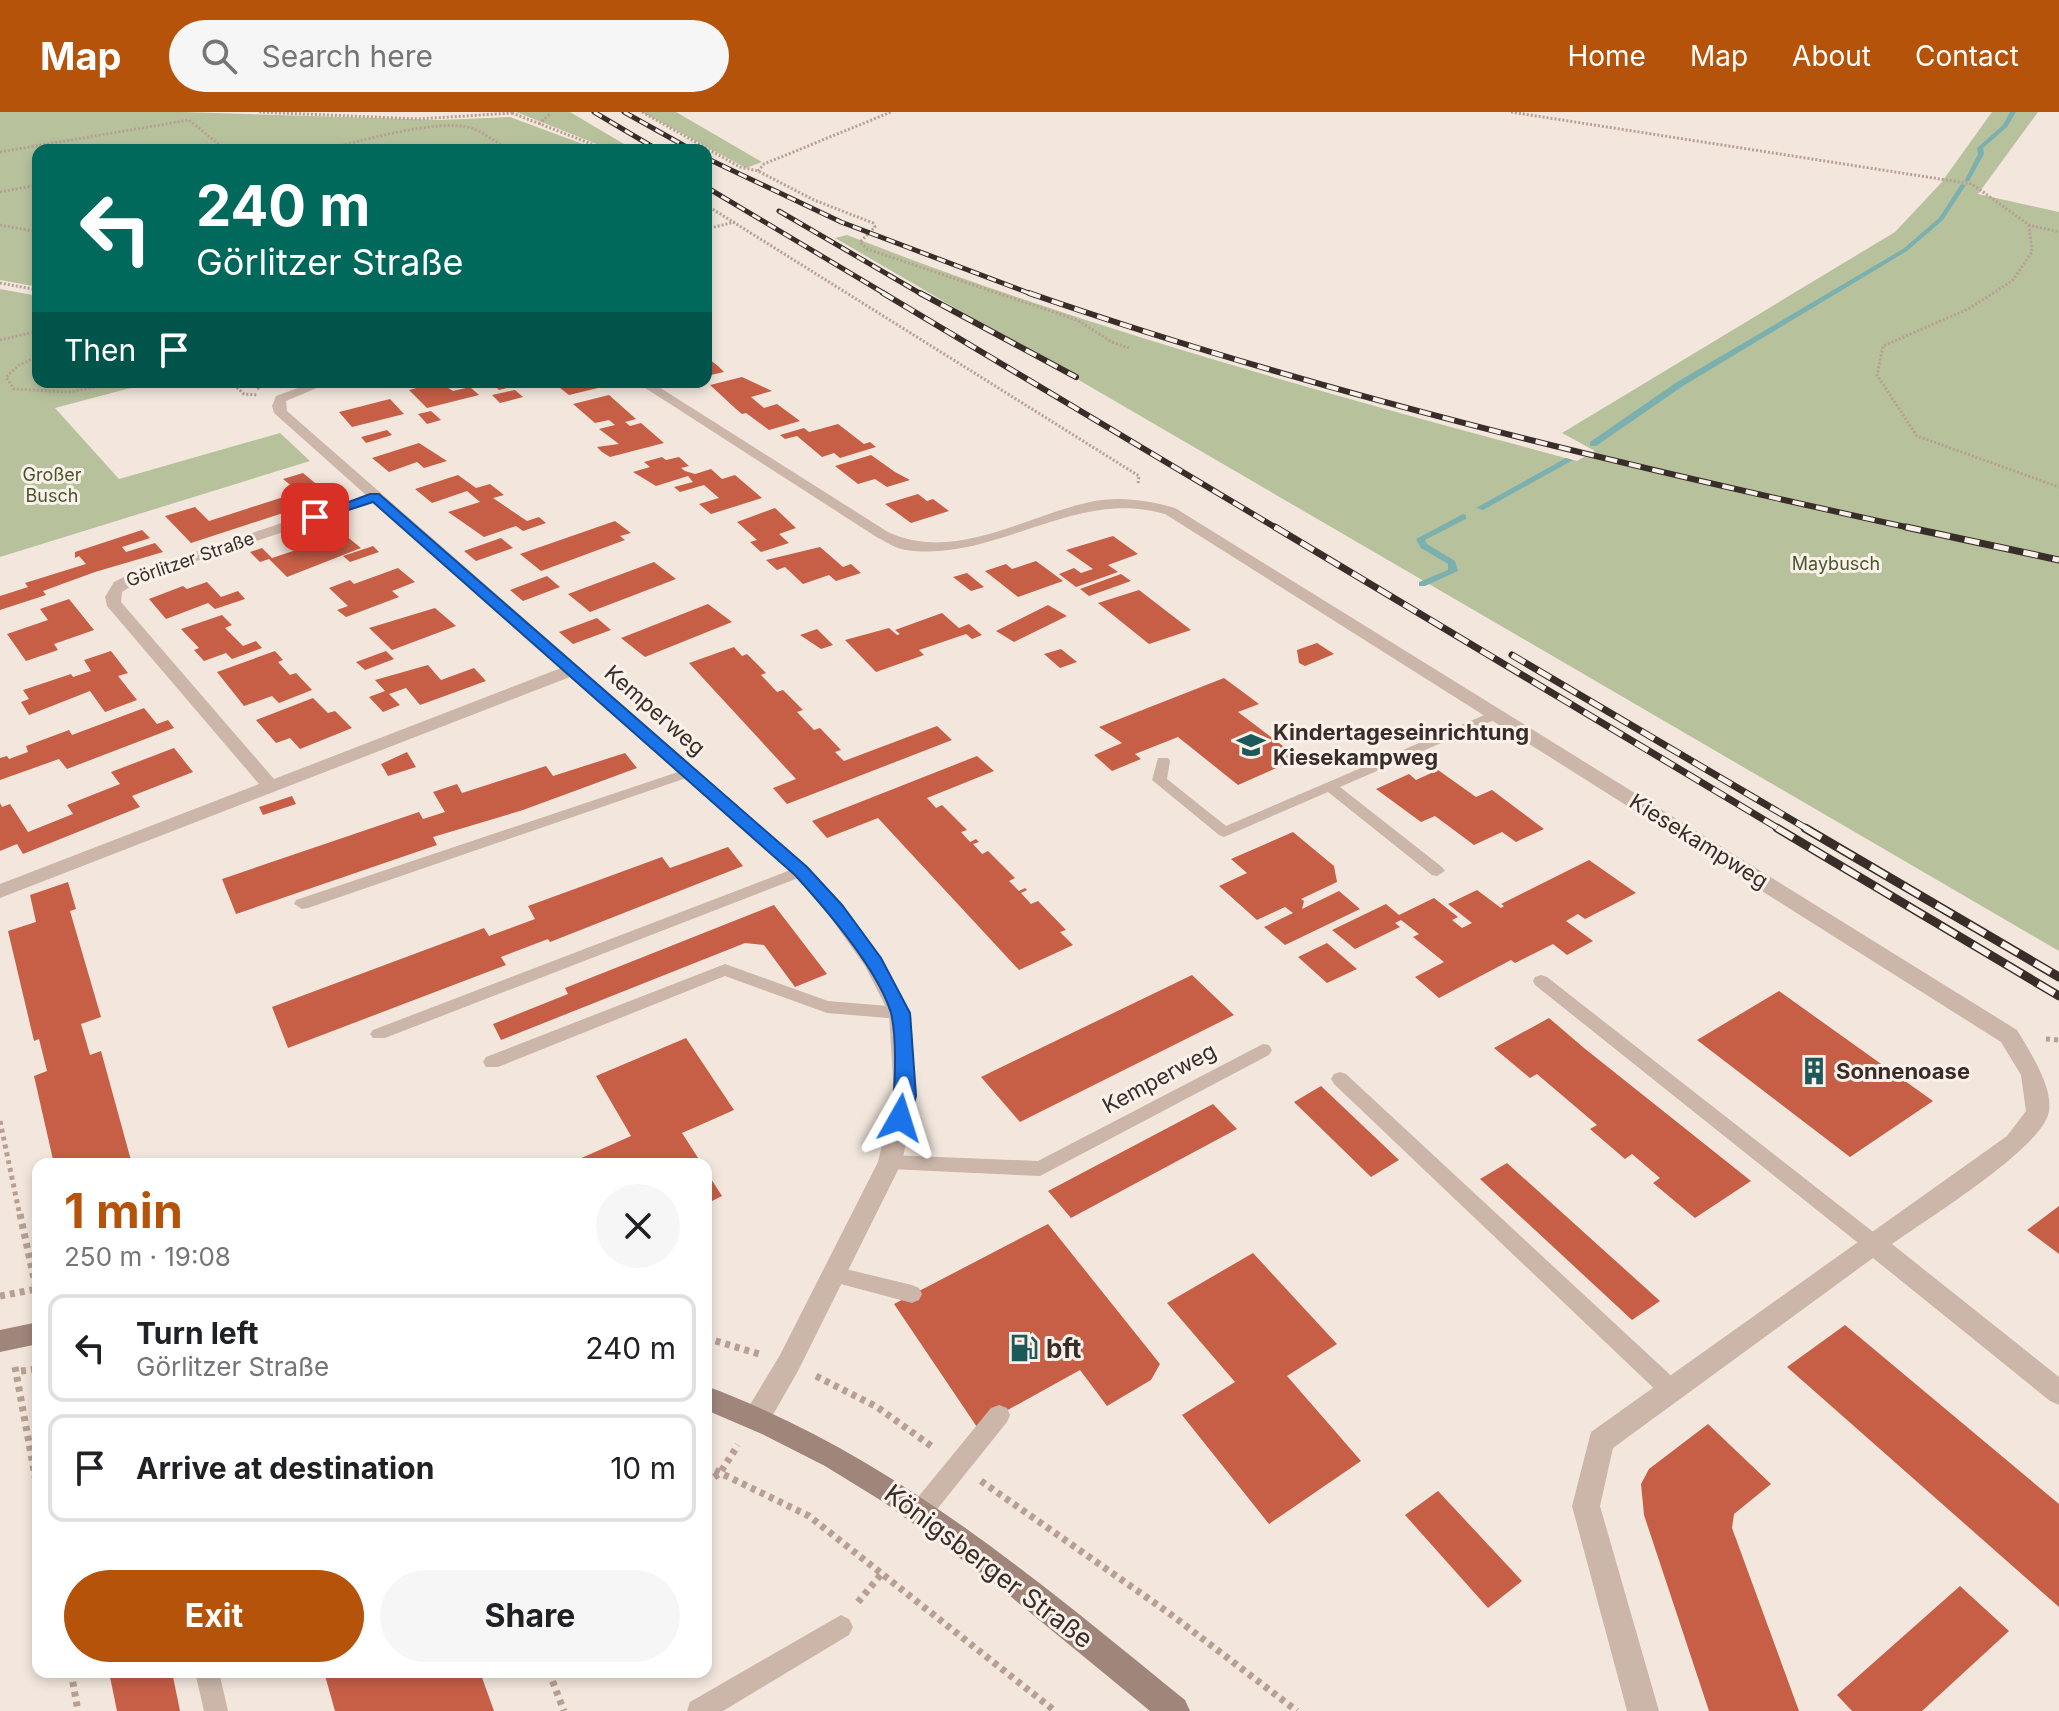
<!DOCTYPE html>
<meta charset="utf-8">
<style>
body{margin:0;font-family:Inter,sans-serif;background:#f6f6f6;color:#202124;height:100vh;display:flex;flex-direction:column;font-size:30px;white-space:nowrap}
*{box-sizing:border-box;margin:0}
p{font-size:26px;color:#757577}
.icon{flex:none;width:44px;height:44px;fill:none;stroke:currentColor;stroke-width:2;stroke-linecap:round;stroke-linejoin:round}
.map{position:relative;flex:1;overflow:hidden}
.panel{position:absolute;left:32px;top:1046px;width:680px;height:520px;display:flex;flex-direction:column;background:#fff;border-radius:16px;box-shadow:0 4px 12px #0003}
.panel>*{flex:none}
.banner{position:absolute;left:32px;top:32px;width:680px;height:244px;border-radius:16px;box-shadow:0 4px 12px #0003;background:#00695c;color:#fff;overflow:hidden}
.pin{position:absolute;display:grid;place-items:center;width:68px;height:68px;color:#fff;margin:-34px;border-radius:16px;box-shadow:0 4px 12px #0006}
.me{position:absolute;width:88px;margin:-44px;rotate:6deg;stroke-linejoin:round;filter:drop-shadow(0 0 6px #0008)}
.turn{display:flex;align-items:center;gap:28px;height:168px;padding:0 32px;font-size:36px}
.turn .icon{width:104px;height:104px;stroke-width:2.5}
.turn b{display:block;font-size:56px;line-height:68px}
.then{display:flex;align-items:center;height:76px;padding:0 32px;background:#0003;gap:16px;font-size:30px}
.round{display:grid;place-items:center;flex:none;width:84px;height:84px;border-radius:42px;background:#f6f6f6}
.headline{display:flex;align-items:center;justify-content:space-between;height:136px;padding:0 32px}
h1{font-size:48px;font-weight:700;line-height:60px;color:#b45309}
.cta{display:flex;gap:16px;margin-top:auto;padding:16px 32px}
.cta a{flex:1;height:92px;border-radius:48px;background:#b45309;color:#fff;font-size:32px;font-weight:700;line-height:92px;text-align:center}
.cta a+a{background:#f6f6f6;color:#202124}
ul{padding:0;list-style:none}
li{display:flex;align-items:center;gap:24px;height:108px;margin:0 16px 12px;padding:0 16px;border:4px solid #e0e0e0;border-radius:16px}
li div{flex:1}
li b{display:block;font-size:30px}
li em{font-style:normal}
header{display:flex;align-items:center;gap:48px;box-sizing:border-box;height:112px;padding:0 40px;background:#b45309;color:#fff}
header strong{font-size:38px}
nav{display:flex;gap:44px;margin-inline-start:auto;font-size:28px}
.search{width:560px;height:72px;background:#f6f6f6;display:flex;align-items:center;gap:20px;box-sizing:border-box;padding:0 28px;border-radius:44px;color:#757577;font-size:30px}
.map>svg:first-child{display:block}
</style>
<header>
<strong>Map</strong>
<div class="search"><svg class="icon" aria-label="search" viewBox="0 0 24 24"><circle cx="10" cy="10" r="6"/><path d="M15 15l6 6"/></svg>Search here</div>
<nav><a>Home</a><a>Map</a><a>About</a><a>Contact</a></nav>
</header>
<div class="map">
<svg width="2059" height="1599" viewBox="0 0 2059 1599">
<rect width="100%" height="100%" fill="#f3e7dd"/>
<g fill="#b7c29d">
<path d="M0,0H183L439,8L510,5L599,38H38V175L0,168Z"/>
<path d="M516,0H570L634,38H612Z"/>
<path d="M642,0H676L762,50L746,56Z"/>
<path d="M1992,0H2038L1978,82L2059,100V839L835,126L847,123C1084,216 1331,283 1577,349L1595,339L1562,321L1895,120L1941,71Z"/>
<path d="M0,177L38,184V270H153L55,296L119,367L280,321L310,349L0,445Z"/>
</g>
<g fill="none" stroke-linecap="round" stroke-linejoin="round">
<g fill="#7cb0af" fill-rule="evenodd">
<path d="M2010,0H2016L2007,15L1983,36L1984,42L1969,69L1964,70L1978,42L1977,36L2003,13Z"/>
<path d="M1961,72L1966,73L1943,108L1907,139L1683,274L1596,334H1590V330L1677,270L1903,137L1939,106Z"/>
<path d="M1566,346L1573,348L1483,398L1476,396Z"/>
<path d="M1463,402L1466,403V407L1425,428L1427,432L1455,449L1458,459L1425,474H1419V470L1448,458V452L1421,436L1416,427Z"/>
</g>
</g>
<g fill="#c75f47">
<path d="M709,247L718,254L724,260L706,264V248Z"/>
<path d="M742,265L772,279L751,285L764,296L777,292L800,309L769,318L746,301L742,302L736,297L710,273Z"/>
<path d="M439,270L453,279L470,275L479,283L427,296L409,278Z"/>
<path d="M491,270H526V271L499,278Z"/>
<path d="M584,270H591L598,276L569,283L560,276Z"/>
<path d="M515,278L523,285L500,291L492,283Z"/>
<path d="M609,283L636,307L625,310L630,314L641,311L664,331L610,345L602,340L597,335L619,332L599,317L615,313L609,308L595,311L573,292Z"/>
<path d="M390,287L404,302L352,315L339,300Z"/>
<path d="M431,299L441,308L427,312L418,302Z"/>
<path d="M838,312L864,332L870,330L876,335L840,346L834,341L822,345L797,324L785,327L780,323L804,316L809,320Z"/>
<path d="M387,318L392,323L366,331L361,325Z"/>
<path d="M419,331L447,349L424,356L417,350L389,360L372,346Z"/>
<path d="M871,343L895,360L910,368L887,375L875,367L858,372L835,354Z"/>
<path d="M662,345L666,348L679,345L689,354L681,356L685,359L695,362L711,357L722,367L735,363L762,386L711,402L699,392L719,386L704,373L680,380L674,375L693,370L688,364L656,374L633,360L650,355L644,350Z"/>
<path d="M303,361L332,385L191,431L165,404L195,395L209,409L299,380L283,367Z"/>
<path d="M458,363L476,376L490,372L504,383L493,386L527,409L539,405L546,411L523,419L516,414L484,425L448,400L480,390L467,379L432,391L415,377Z"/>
<path d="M918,382L927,389L933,387L949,399L911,411L885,392Z"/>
<path d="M775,396L796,416L779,422L789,431L761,440L750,430L757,428L737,410Z"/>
<path d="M615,409L631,421L620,424L625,428L541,459L520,442Z"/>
<path d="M142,418L150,426L122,435L126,440L155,431L163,440L95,460L43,479L46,483L0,498V484L28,475L25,471L86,452L79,444L75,446V440Z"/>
<path d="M340,419L361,436L287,465L269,447L260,450L250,440L262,436L272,446L314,432L310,429Z"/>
<path d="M1113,424L1138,442L1108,453L1118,460L1076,475L1059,462L1074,456L1081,461L1093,457L1066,438Z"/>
<path d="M501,426L513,436L476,449L464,439Z"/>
<path d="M373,434L379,440L350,450L343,444Z"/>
<path d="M820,435L843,455L851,452L861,461L836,469L829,463L803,472L785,455L777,458L766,448Z"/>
<path d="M1036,449L1063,469L1018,485L985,459L1006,452L1012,457Z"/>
<path d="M654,450L676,467L590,500L568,482Z"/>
<path d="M398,456L415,470L392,479L399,485L346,505L337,498L348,494L329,476L350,468L354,472Z"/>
<path d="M967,461L984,475L971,479L953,465Z"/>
<path d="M1121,462L1131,469L1089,484L1080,477Z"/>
<path d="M547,464L560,475L523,489L510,478Z"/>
<path d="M207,470L221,485L238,479L245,487L215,497L208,491L166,507L149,487L183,474L187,477Z"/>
<path d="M1139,478L1191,518L1149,532L1098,491Z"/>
<path d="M69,487L94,518L54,532L58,538L26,549L7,522L48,508L40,497Z"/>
<path d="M708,492L732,510L645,545L621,526Z"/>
<path d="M1048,493L1067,504L1014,530L996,519Z"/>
<path d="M435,496L456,514L392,538L369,516Z"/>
<path d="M942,501L959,516L969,512L982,523L972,527L966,522L919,538L924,543L876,560L845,528L889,516L897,523L900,522L895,518Z"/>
<path d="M222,503L232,513L225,516L243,534L256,529L262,536L232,547L226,541L204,549L194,538L199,536L181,517Z"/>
<path d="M597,506L611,518L573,532L559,520Z"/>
<path d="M817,517L833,533L821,537L800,523Z"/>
<path d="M1317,531L1334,542L1305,554L1299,551L1297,538Z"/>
<path d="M734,535L742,544L747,542L766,561L761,563L777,580L783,578L803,598L797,600L814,618L820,616L841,638L835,640L844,649L937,614L952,628L787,692L773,676L796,667L689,551Z"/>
<path d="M1061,537L1077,550L1060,556L1044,542Z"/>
<path d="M111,539L128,561L118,564L137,588L105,600L90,579L29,603L21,590L29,587L23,578L71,562L73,565L91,559L84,548Z"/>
<path d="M275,539L283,548L278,550L290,563L296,561L312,578L279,591L272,584L244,594L217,560Z"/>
<path d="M386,539L394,547L365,558L356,550Z"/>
<path d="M428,553L441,568L474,556L486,569L420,593L406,576L389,582L400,593L383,600L369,585L385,579L375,568Z"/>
<path d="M1224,566L1259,592L1238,600L1299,646L1238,673L1178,625L1135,642L1141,647L1112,659L1094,643L1122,631L1099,615Z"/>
<path d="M313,586L328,601L335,599L352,616L300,637L290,626L276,631L256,608Z"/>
<path d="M144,596L157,612L168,608L174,616L67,657L59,647L0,668V646L7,644L9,647L28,640L26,634L69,618L72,623Z"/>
<path d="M174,636L193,660L132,684L140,695L23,742L17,732L0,739V691L2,695L10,692L28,720L73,702L67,693L120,672L111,660Z"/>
<path d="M407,640L416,655L388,664L381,652Z"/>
<path d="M625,641L637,656L523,698L433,725L437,733L236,802L222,767L419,700L423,707L445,700L433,680L457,672L462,681L546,654L553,664Z"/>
<path d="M977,644L994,659L927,686L936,696L942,693L967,718L961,720L970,730L976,727L979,730L973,732L982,742L988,739L1015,766L1009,769L1019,779L1025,776L1027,778L1021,781L1031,792L1038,789L1066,818L1060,820L1073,833L1019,858L878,706L827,726L812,709Z"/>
<path d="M1438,658L1476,685L1492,678L1544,717L1516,730L1502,720L1474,733L1435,704L1421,710L1376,677L1409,662L1416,668Z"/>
<path d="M292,684L296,692L263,703L259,695Z"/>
<path d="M1293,720L1334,754L1337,770L1301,787L1304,789L1302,797L1339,779L1360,797L1285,833L1264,815L1293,801L1285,795L1257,808L1219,774L1247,761L1231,747Z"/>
<path d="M728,735L743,754L550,830L548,827L501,845L506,853L288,936L272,895L484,816L489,824L535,807L528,794L662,745L670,756Z"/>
<path d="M1589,748L1636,781L1585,807L1578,802L1566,809L1593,829L1567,843L1553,832L1515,851L1511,848L1439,886L1415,865L1444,850L1413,825L1419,822L1401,808L1395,811L1400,815L1355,837L1332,818L1386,792L1399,803L1434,786L1458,805L1452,808L1462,816L1472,811L1448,792L1477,778L1501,796L1504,794L1501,792Z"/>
<path d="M68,770L76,797L70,799L101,905L81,912L90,943L101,939L132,1052H54L34,964L47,959L39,927L34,929L8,819L36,810L30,783Z"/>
<path d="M774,793L827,862L795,875L764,833L745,831L501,928L493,912L568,882L565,876Z"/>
<path d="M1327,831L1357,857L1327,871L1298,845Z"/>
<path d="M1192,863L1234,903L1020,1010L981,965Z"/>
<path d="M1779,879L1933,989L1850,1045L1697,928Z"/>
<path d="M1549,906L1584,936L1751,1069L1695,1106L1653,1071L1660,1066L1632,1042L1625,1047L1590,1017L1597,1013L1537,962L1530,966L1494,936Z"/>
<path d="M686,926L734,998L682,1021L702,1052H580L577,1048L631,1024L596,964Z"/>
<path d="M1321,974L1399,1048L1371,1065L1294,990Z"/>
<path d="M1213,992L1237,1017L1071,1106L1048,1079Z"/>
<path d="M1507,1051L1660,1189L1632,1208L1480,1067Z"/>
<path d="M706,1059L722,1084L706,1092Z"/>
<path d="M2059,1094V1142L2027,1118Z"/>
<path d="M1048,1112L1160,1252L1151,1268L1107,1294L1080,1258L977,1315L894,1192Z"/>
<path d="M1253,1141L1337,1232L1287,1264L1361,1349L1269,1412L1182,1303L1235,1270L1167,1191Z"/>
<path d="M1845,1213L2059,1392V1495L1787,1255Z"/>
<path d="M1708,1312L1771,1372L1734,1402L1732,1416L1799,1599H1709L1644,1403L1641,1372L1649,1357Z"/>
<path d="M1438,1379L1522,1469L1488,1496L1405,1403Z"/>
<path d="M1960,1474L2009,1519L1922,1599H1852L1837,1583Z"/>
<path d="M109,1560H172L180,1599H117Z"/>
<path d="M324,1560H480L494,1599H335Z"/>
</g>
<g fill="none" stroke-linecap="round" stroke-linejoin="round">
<g stroke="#b7a093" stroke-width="3" stroke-dasharray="2 2" stroke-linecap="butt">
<path d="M259,0L418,7L512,1"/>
<path d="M642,0L740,55L758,59L814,88L873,111L875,115L860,130L867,137L1077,208L1112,230L1129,236"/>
<path d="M1511,0L1972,72L2029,113L2059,120"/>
<path d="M512,1L607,38"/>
<path d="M539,12L550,2"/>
<path d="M322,38C359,30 436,6 471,16C484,20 497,31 509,38"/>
<path d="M0,40L189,8L226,38"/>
<path d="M758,59L764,52L891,0"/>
<path d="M0,80L38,73"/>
<path d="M706,93L1139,364L1138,372"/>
<path d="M0,113L38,120"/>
<path d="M2029,113L2032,140L2012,169L1968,197L1883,234L1877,263L1917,324L2059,375"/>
<path d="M706,117L735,110"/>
<path d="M0,171L38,178"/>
<path d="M0,228L38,219"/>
<path d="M38,244L19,253L6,265L14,277L69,280L123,270"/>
<path d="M231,270L244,282L258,283"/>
<path d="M252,270L260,278"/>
</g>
<g stroke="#b7a093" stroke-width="5" stroke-dasharray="4 4" stroke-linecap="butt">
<path d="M2046,927L2059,928"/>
<path d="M0,1009L20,1104"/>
</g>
<g stroke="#b7a093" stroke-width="7" stroke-dasharray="5 5" stroke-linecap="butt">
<path d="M20,1102L38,1185"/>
<path d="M0,1184L37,1177"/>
<path d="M706,1226L759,1242"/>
<path d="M15,1255L38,1380"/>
<path d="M21,1259L38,1257"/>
<path d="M816,1264L877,1295L934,1336"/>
<path d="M706,1354L809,1404L1055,1599"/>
<path d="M981,1369L1169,1501L1297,1599"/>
<path d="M706,1371L720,1361L738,1333"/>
<path d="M858,1490L883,1460"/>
<path d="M71,1560L78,1599"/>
<path d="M549,1560L564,1599"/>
</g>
<g fill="#cbb6a9" fill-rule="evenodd">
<path d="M1496,598L1503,602L1501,605L1340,675L1442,755L1445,759L1437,764L1432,763L1328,680L1224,725L1219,723L1152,668L1158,646H1168L1170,649L1167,667L1226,714Z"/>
<path d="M690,656L695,657L697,660L695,663L308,796L302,797L294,792L296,788Z"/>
<path d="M801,754L806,755L809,759L806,763L385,926H373L370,922L373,918Z"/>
<path d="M725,852L828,889L900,895L906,897L909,901L906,905L900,907L827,901L725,864L498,955H486L483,950L486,945Z"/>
<path d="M1541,863L1547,865L1881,1126L1884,1132L1881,1138L1874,1140L1867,1138L1535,873L1533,869L1535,865Z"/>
<path d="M1263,932L1269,933L1272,938L1269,943L1040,1064L890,1057L883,1055L881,1050L883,1045L890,1043L1038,1049Z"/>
<path d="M1340,960L1346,962L1679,1271L1682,1278L1679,1285L1671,1288L1663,1285L1334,972L1331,967L1334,962Z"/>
<path d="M833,1154L912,1173L919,1176L922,1182L919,1188L912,1191L833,1170L826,1168L823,1162L826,1156Z"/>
<path d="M999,1293L1007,1296L1010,1303L1007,1310L930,1406L922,1409L914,1406L911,1398L914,1390L991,1296Z"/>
<path d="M841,1503L849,1507L853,1515L849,1523L723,1599H687L690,1590Z"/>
<path d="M195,1560H219L228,1599H204Z"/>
</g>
<g fill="#cbb6a9" fill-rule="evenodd">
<path d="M314,270H331L286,289L287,299L808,755L842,792L881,846L911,901L916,984L902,1050L798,1259L766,1315L756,1318L746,1315L742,1306L780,1243L878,1050L894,984L889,901L865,854L828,802L794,763L570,565L0,786V772L259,672L107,494L105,485L114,470L132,461L366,383L274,301L272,294L276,284ZM374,390L561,556L274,667L121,490L122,480L142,467Z"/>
<path d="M636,270H651L888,420C954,451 1025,404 1090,390C1118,384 1147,388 1175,396L2017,918C2029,938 2056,979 2048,1003C2037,1039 1926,1108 1892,1132L2059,1265V1293L2050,1289L1873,1146L1613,1336L1600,1394L1659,1599H1627L1572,1394L1591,1320L2007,1024L2026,999L2021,963L2001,930L1165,402C1075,375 996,451 906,438C896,437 887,430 878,426Z"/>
</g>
<g fill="#9f857a" fill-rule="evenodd">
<path d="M38,1210V1232L0,1240V1218Z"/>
<path d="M706,1274C889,1342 1035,1466 1185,1588L1190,1599H1150L999,1475L885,1391L825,1354L762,1322L706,1298Z"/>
</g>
<defs>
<g id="rail-far3">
<path d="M594,0L658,38"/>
<path d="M624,0L692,38"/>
<path d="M706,46L841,110L1034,183"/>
<path d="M706,75L887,183"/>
<path d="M779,99L923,183"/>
</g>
<g id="rail-far2">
<path d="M883,181L1278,417"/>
<path d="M920,181L1076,265"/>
<path d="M1029,181C1317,281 1617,352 1915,417"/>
</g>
<g id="rail-far1">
<path d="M1275,415L1781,718"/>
<path d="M1906,415L2059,448"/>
<path d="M1512,543L1809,718"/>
</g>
<g id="rail">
<path d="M1777,716L2059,884"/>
<path d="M1805,716L2059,865"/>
</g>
</defs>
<use href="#rail-far3" stroke="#382d29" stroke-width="5"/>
<use href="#rail-far2" stroke="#382d29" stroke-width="6"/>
<use href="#rail-far1" stroke="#382d29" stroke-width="7"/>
<use href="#rail" stroke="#382d29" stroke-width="9"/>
<use href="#rail-far3" stroke="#faf2ea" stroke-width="3" stroke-dasharray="9" stroke-linecap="butt"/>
<use href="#rail-far2" stroke="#faf2ea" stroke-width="4" stroke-dasharray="12" stroke-linecap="butt"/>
<use href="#rail-far1" stroke="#faf2ea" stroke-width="5" stroke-dasharray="15" stroke-linecap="butt"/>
<use href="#rail" stroke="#faf2ea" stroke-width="6" stroke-dasharray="19" stroke-linecap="butt"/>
</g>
<path fill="#1a73e8" stroke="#114b97" stroke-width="2" d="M370,382H379L807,755L842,793L881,846L910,901L916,984L908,1012H893L890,1006C896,982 897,925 891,901C878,858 825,796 795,763L373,390L315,409L309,405Z"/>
<defs>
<symbol id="school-bare" viewBox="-9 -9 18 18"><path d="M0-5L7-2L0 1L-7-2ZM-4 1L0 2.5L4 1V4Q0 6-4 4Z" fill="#1e595a" stroke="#faf2ea" stroke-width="2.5" paint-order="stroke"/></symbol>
<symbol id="building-bare" viewBox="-9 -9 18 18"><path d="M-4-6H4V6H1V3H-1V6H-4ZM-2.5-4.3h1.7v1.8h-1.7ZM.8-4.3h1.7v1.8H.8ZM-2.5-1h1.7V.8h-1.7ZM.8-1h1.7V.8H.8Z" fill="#1e595a" stroke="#faf2ea" stroke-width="2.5" paint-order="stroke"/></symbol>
<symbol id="fuel-bare" viewBox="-9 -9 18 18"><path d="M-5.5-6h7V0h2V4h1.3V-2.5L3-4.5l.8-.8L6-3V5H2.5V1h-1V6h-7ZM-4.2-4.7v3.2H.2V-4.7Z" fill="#1e595a" stroke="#faf2ea" stroke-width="2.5" paint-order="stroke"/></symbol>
</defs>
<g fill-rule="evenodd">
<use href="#school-bare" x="1231" y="613" width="40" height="40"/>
<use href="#building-bare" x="1794" y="939" width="40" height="40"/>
<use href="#fuel-bare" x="1004" y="1216" width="40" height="40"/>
</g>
<g text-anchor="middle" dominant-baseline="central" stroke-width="6" stroke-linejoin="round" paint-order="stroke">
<g font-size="18" fill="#49562c" stroke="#faf2ea">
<text x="52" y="362">Großer<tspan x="52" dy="21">Busch</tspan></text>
<text x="1836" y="451">Maybusch</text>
</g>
<g font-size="18" fill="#382d29" stroke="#faf2ea">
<text transform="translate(190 447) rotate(-19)">Görlitzer Straße</text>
</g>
<g font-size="22" fill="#382d29" stroke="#faf2ea">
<text transform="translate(655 598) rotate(41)">Kemperweg</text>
<text transform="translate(1699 729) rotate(32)">Kiesekampweg</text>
<text transform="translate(1159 966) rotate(-28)">Kemperweg</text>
</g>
<g font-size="22" font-weight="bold" fill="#382d29" stroke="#faf2ea" text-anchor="start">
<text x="1273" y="620">Kindertageseinrichtung<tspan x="1273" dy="25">Kiesekampweg</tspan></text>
<text x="1836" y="959">Sonnenoase</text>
</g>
<g font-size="26" font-weight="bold" fill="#382d29" stroke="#faf2ea" text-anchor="start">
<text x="1046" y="1236">bft</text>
</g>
<g font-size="26" fill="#382d29" stroke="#faf2ea">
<text transform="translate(989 1454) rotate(37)">Königsberger Straße</text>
</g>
</g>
</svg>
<div class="pin" style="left:315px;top:405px;background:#d93025"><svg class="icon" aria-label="arrive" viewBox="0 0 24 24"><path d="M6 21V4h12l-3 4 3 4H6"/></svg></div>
<svg class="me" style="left:900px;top:1006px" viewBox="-20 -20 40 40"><path d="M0-17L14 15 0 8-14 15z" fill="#1a73e8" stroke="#fff" stroke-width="4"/></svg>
<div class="banner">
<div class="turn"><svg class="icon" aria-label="left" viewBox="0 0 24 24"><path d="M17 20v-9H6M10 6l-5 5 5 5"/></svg><div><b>240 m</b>Görlitzer Straße</div></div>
<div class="then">Then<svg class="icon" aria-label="arrive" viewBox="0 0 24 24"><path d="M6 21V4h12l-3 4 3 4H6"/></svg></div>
</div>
<section class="panel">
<div class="headline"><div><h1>1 min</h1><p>250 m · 19:08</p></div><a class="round"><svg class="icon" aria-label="close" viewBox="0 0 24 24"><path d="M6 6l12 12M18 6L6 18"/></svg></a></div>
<ul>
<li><svg class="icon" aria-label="left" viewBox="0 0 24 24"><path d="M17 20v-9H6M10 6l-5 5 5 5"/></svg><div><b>Turn left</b><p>Görlitzer Straße</p></div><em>240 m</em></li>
<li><svg class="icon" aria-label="arrive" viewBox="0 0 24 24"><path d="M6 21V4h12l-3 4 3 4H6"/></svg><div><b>Arrive at destination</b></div><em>10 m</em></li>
</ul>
<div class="cta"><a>Exit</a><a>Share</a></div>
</section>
</div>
